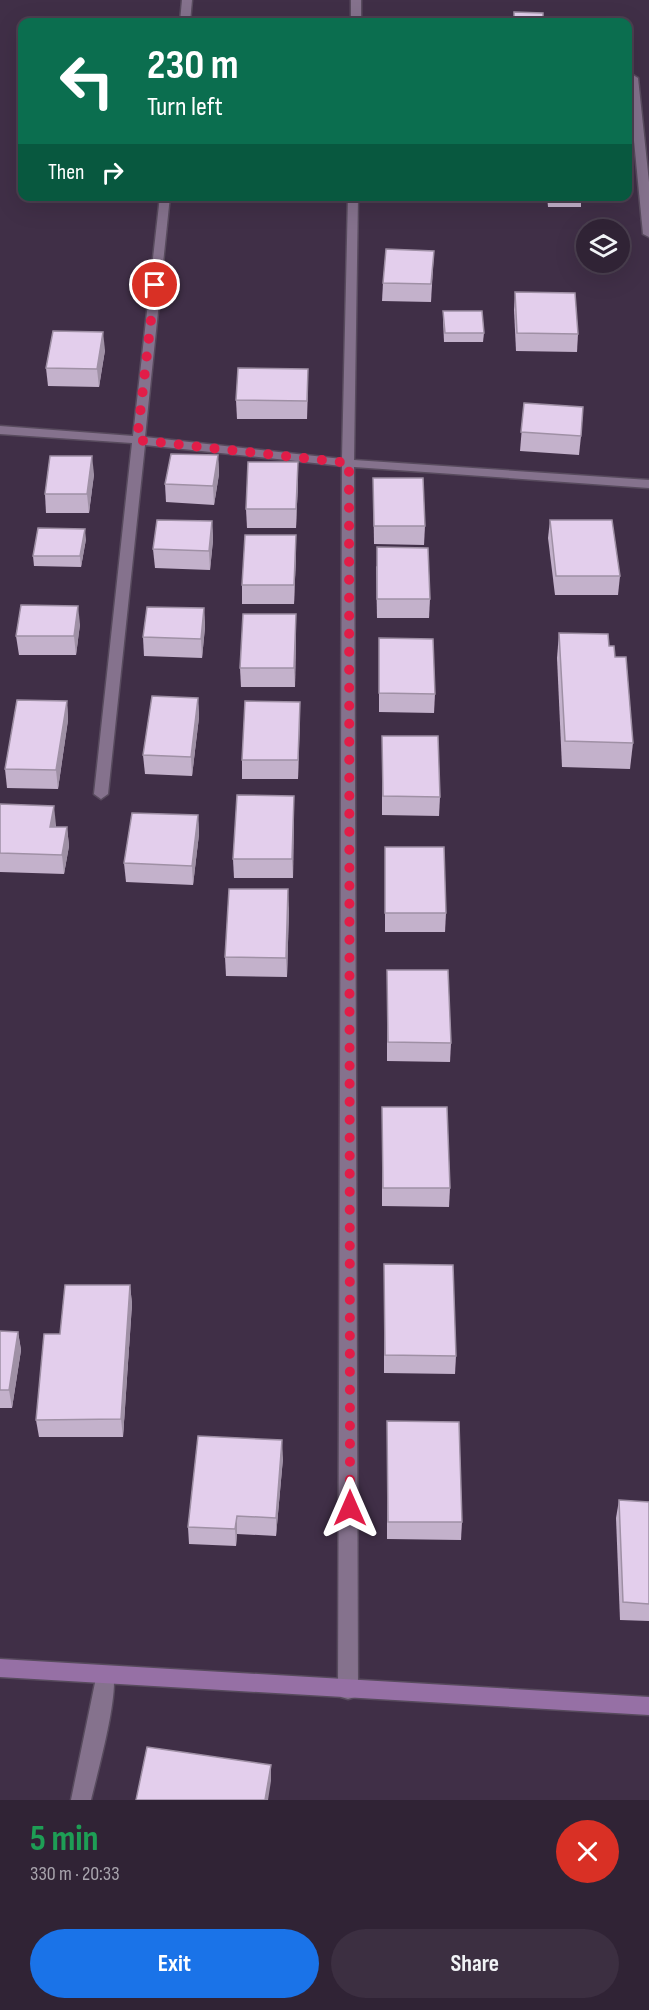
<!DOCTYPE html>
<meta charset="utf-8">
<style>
body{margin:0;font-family:"Sofia Sans Condensed",sans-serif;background:#3c2f41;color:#f1f3f6;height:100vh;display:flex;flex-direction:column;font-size:22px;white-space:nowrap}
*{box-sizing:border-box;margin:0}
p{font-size:20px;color:#a8a4ad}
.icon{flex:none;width:33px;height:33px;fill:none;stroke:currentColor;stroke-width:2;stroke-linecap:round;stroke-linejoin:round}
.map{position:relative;height:1800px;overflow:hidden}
.drawer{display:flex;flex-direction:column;background:#302335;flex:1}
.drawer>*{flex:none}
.guide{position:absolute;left:18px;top:18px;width:614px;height:183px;border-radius:12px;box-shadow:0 6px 24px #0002,0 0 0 2px #4b4050;background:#0b6e4f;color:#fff;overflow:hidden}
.fabs{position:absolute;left:576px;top:219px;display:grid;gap:12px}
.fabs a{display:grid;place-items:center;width:54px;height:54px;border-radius:50%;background:#302335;box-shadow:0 6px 24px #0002,0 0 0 2px #4b4050;font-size:30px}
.pin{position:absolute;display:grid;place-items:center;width:51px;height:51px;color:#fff;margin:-26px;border:3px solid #fff;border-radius:50%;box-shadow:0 2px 6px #0007}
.me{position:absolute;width:66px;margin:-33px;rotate:0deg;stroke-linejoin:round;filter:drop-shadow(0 0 4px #0008)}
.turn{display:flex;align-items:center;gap:21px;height:126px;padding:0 30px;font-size:27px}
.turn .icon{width:78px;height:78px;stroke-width:2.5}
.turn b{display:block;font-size:42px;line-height:51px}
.then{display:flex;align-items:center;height:57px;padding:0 30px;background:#0003;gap:12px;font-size:22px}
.round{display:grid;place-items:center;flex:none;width:63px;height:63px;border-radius:32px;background:#3c2f41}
.head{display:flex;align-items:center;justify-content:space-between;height:102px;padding:0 30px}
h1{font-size:36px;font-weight:700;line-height:45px;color:#1e9e55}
.cta{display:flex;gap:12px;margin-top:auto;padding:12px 30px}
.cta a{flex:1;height:69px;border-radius:36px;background:#1a73e8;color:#fff;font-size:24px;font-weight:700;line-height:69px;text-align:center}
.cta a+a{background:#3c2f41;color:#f1f3f6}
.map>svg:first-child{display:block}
</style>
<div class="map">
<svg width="649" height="1800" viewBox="0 0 649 1800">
<rect width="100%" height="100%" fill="#402f47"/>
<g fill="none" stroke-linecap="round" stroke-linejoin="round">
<defs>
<g id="street">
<path d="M182,0H192L190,22H180Z"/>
<rect x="351" y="0" width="10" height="22"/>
<path d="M633,75L638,78L649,182V237L643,234L628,78Z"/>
<path d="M160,196H170L145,437L342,459L348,196H358L354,460L649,480V488L354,467L358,1690L355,1697L348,1699L341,1697L338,1690L342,466L145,445L108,794L101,799L94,794L132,443L0,434V426L133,436Z"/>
<path d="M105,1666L112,1668C121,1689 97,1774 91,1800H71L98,1668Z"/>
</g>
<path id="secondary" d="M0,1659L649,1697V1715L0,1677Z"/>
</defs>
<use href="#street" stroke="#584b5e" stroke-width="3"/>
<use href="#secondary" stroke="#584b5e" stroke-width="3"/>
<use href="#street" fill="#85728d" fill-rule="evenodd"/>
<use href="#secondary" fill="#9670a5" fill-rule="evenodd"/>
</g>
<g fill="#c3b1cb">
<path d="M547,196H581V207H548Z"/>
<path d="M434,251L431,302L382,301L383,283Z"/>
<path d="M515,292L578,334L577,352L516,351L514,310Z"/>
<path d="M443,311L484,333L483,342H444L443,320Z"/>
<path d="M105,350L99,387L48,386L46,368Z"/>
<path d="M308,387L307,419H237L236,400Z"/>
<path d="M524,403L581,436L579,455L520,451Z"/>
<path d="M218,455L219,474L214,505L166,502L165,484Z"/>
<path d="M94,474L89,513H46L45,494Z"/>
<path d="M373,478L425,526L424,545L374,544Z"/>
<path d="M298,481L296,528H247L246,509Z"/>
<path d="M550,520L620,576L618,595H555L548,538Z"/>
<path d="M212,521L213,540L210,570L155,568L153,549Z"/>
<path d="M86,539L81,567L34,566L33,556Z"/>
<path d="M296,554L294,604H242V585Z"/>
<path d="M376,566L430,599L429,618H377Z"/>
<path d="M204,608L205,627L202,658L144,656L143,637Z"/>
<path d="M80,624L76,655H19L16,636Z"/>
<path d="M296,633L295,687H241L240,668Z"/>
<path d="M559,633L609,646L615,657L633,743L630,769L562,767L557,658Z"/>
<path d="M379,638L435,694L434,713L379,712Z"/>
<path d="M198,698L199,717L192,776L145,774L143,755Z"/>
<path d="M67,701L68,720L58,789L7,788L5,769Z"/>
<path d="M300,702L298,779H242V760Z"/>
<path d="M382,736L440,797L439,816L382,815Z"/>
<path d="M294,796L293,878H234L233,859Z"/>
<path d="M0,804L56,825V827H67L69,846L64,874L0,872Z"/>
<path d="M198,815L199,834L193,885L126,882L124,863Z"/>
<path d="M385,847L446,913L445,932H385Z"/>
<path d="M289,908L287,977L226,976L225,957Z"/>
<path d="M387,970L451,1043L450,1062L387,1061Z"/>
<path d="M382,1107L450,1188L449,1207L382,1206Z"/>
<path d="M384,1264L456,1356L455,1374L384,1373Z"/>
<path d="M130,1285L132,1304L123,1437H39L36,1420L60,1334Z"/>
<path d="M0,1331L18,1332L21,1350L12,1408H0Z"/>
<path d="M387,1421L462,1522L461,1540L387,1539Z"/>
<path d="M283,1458L276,1536L237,1534L236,1546L189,1544L188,1527Z"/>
<path d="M619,1500L649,1502V1621L620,1620L616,1518Z"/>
</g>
<g fill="#9f90a5">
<path d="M103,332L105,350L99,387L97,369Z"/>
<path d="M218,455L219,474L214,505L213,486Z"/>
<path d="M92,456L94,474L89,513L87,494Z"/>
<path d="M298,462V481L296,528V509Z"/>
<path d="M212,521L213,540L210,570L209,551Z"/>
<path d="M85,529L86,539L81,567L80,556Z"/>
<path d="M296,535V554L294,604V585Z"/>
<path d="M78,606L80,624L76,655L74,636Z"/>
<path d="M204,608L205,627L202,658L201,639Z"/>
<path d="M296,614V633L295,687L294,668Z"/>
<path d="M198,698L199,717L192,776L191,757Z"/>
<path d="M67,701L68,720L58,789L56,770Z"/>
<path d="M300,702V721L298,779V760Z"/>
<path d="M294,796V815L293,878L292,859Z"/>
<path d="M54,806L56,825L52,846L50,827Z"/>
<path d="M198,815L199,834L193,885L192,866Z"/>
<path d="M67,827L69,846L64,874L62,855Z"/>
<path d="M288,889L289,908L287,977L286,958Z"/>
<path d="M130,1285L132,1304L123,1437L121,1419Z"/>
<path d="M18,1332L21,1350L12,1408L9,1390Z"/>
<path d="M282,1440L283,1458L276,1536V1518Z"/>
<path d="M237,1516V1534L236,1546L235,1529Z"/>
<path d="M271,1765V1781L268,1800H265Z"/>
</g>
<g fill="#e3ceec" stroke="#9f90a5" stroke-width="1.5">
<path d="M514,12L543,13V22H514Z"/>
<path d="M548,196H581L582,198L548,197Z"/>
<path d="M386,249L434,251L431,284L383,283Z"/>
<path d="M515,292L575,293L578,334L517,333Z"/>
<path d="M443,311H482L484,333H445Z"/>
<path d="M53,331L103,332L97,369L46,368Z"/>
<path d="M238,368L308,369L307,401L236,400Z"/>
<path d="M524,403L583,407L581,436L521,432Z"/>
<path d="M171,454L218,455L213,486L165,484Z"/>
<path d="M50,456H92L87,494H45Z"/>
<path d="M248,462H298L296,509H246Z"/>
<path d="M373,478H423L425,526H374Z"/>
<path d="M157,520L212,521L209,551L153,549Z"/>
<path d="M550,520H612L620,576H556Z"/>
<path d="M38,528L85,529L80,556H33Z"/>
<path d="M245,535H296L294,585H242Z"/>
<path d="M377,547L428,548L430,599H377Z"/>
<path d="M21,605L78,606L74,636H16Z"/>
<path d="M147,607L204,608L201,639L143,637Z"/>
<path d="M243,614H296L294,668H240Z"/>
<path d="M559,633L608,634L609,646H614L615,657H626L633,743L565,741Z"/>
<path d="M379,638L433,639L435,694L379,693Z"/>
<path d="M152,696L198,698L191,757L143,755Z"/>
<path d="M17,700L67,701L56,770L5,769Z"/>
<path d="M245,701L300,702L298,760H242Z"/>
<path d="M382,736H438L440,797L383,796Z"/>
<path d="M237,795L294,796L292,859H233Z"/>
<path d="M0,804L54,806L50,827H67L62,855L0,853Z"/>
<path d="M132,813L198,815L192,866L124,863Z"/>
<path d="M385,847H444L446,913H385Z"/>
<path d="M229,889H288L286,958L225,957Z"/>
<path d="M387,970H448L451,1043L388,1042Z"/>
<path d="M382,1107H447L450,1188H383Z"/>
<path d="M384,1264L453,1265L456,1356L385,1355Z"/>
<path d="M65,1285H130L121,1419L36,1420L44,1334H60Z"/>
<path d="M0,1331L18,1332L9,1390H0Z"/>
<path d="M387,1421L459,1422L462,1522H388Z"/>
<path d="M198,1436L282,1440L276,1518L237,1516L235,1529L188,1527Z"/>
<path d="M619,1500L649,1502V1604L623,1602Z"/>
<path d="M147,1747L271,1765L265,1800H136Z"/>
</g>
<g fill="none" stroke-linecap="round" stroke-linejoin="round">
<path stroke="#e11d48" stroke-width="10" stroke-dasharray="0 18" d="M155,285L137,440L349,463L350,1508"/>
</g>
</svg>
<div class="fabs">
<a><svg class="icon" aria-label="layers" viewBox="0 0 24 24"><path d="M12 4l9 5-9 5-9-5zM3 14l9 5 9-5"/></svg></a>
</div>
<div class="pin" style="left:155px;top:285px;background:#d93025"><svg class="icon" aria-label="arrive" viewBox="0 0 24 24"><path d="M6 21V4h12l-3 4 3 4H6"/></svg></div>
<svg class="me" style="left:350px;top:1508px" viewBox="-20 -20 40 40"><path d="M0-17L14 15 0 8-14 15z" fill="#e11d48" stroke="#fff" stroke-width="4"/></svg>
<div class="guide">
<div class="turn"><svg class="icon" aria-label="left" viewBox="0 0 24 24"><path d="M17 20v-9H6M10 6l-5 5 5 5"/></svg><div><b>230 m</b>Turn left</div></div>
<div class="then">Then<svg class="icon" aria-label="right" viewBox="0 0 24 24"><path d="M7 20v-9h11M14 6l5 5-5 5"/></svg></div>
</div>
</div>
<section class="drawer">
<div class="head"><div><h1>5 min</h1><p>330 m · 20:33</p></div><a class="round" style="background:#d93025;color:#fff"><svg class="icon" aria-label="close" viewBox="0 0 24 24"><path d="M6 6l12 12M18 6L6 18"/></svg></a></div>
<div class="cta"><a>Exit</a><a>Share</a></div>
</section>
